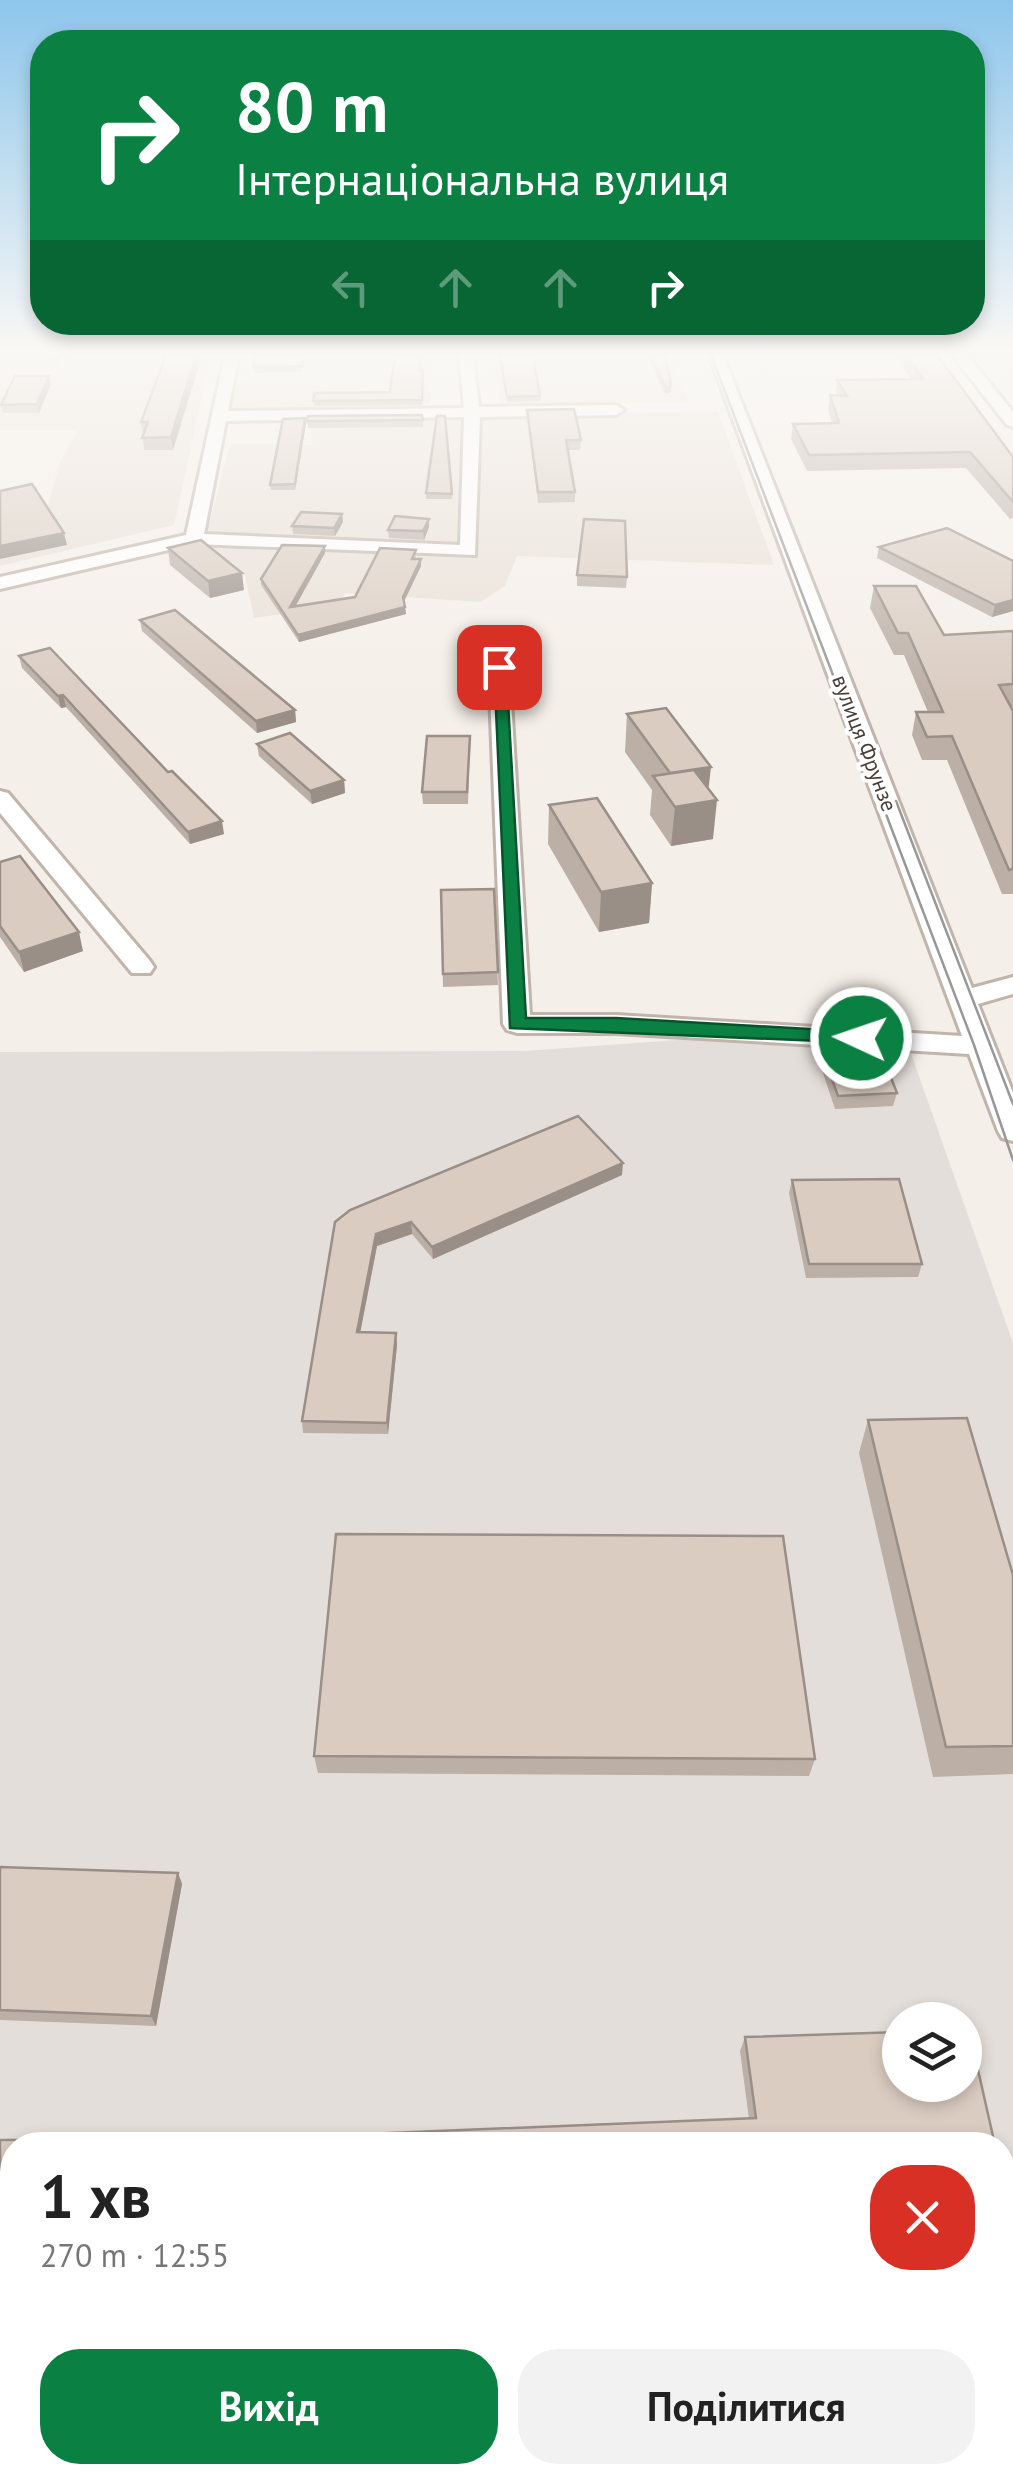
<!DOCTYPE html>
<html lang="uk">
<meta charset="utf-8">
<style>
body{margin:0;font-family:"PT Sans",sans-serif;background:#f2f2f2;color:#222;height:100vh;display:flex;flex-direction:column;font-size:38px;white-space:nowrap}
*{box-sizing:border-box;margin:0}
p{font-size:32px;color:#767676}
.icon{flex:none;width:55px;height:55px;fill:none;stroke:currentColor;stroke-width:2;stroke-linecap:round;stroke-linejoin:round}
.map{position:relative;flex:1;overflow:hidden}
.panel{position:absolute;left:0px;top:2132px;width:1015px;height:352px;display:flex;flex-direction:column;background:#fff;border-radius:40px 40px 0 0;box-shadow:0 5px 15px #0003}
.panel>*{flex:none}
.hud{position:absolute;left:30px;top:30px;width:955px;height:305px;border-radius:40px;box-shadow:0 5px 15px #0003;background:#0b8043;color:#fff;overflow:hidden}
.buttons{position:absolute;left:882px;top:2002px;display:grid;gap:20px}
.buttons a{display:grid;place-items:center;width:100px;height:100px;border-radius:50%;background:#fff;box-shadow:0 5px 15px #0003;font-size:50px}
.pin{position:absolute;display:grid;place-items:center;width:85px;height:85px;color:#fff;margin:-42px;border-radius:20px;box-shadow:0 5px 15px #0006}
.me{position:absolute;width:110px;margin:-55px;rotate:273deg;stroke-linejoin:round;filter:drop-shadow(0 0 8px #0008)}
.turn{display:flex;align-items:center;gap:35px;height:210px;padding:0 40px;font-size:45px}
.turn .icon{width:130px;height:130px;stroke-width:2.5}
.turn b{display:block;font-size:70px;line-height:85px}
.lanes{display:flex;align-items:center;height:95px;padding:0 40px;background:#0003;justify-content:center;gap:50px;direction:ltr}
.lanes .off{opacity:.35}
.round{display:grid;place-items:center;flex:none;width:105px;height:105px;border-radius:40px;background:#f2f2f2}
.overview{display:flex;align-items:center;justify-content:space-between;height:170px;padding:0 40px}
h1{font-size:60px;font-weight:600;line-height:75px}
.cta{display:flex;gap:20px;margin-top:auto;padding:20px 40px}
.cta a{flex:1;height:115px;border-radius:40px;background:#0b8043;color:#fff;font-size:40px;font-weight:600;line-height:115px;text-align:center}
.cta a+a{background:#f2f2f2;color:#222}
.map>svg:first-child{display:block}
</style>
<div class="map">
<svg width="1013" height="2484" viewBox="0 0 1013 2484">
<rect width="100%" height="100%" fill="#f5efe9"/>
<g fill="#e9e0d7">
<path d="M9,355H211L174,525L0,566V526L45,516L60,462L78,430H0V376Z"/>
<path d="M250,355H432L430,404L234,410L229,405L234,382L242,381Z"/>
<path d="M493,355H672L688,403L500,404Z"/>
<path d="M718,412L774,565L517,556L505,586L480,602L345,593L338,606L254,618L245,576L204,543L230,444L313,445L310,417Z"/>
</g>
<path fill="#e4deda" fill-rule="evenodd" d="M746,1035L908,1045L1013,1343V2484H0V1052L524,1051ZM900,2020H965V2085H900ZM12,2145H1002V2472H12Z"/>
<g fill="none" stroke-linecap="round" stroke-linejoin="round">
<defs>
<g id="street">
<path d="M225,355H239L228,411L464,408L459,355H473L479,407L616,405L624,410L616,415L480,417L475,555L194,544L0,589V577L186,535ZM464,417L460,545L204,534L226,421Z"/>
<path d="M709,355H723L972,988L1013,977V994L978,1004L1013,1093V1141L1002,1138L998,1131L969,1054L616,1033H517L507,1030L503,1024L489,667L499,661L509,667L530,1015H616L962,1036Z"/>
<path d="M952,355H967L1013,412V427L1007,425Z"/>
<path d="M0,791L8,793L150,961L154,967L150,973H132L0,813Z"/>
</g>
</defs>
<use href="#street" stroke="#c1b5ab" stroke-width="6"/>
<use href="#street" fill="#fff" fill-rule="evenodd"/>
<g stroke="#989898" stroke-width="2.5">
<path d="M711,355L974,1045L1013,1160"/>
<path d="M896,801L1013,1104"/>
</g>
</g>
<g fill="#bbafa6">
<path d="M45,355H63L59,364Z"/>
<path d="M202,355L173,450H144L141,422Z"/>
<path d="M305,355L302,372L254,373L253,367Z"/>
<path d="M395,355H423L420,370H423L422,405L314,406L313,401L390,392Z"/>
<path d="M499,355L540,396V401L507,402Z"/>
<path d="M646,355H666L671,392L665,394Z"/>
<path d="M895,355H937L1013,457V518L1010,519L966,468L807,471L791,439L793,424L832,423L828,410L830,395L836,396L837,380L911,379Z"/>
<path d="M51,384L39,413H3L1,405Z"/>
<path d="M527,410L581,440L580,450H568L575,492V502L538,503Z"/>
<path d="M422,415L423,427L308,428L307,421Z"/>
<path d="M445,416L452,499H426V493Z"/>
<path d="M306,423L295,490H271L270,485Z"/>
<path d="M342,514L343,522L335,536L293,534L292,526Z"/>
<path d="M429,527L424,540L389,538L388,530Z"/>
<path d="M325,546V553L295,607L355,597L416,556L415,559H421V566L404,602L406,614L299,642L261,585V579Z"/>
<path d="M879,547L1013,561V611L992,617L877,558Z"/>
<path d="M168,548L244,590L210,598L170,565Z"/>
<path d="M577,575L627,577L626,588L577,586Z"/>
<path d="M874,586L944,635L1013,631V707H1011L1013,711V894H1002L947,760H922L912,735L916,712H928L904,655H894L870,608Z"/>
<path d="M140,620L295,710L296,722L257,733L142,631Z"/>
<path d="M19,656L168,772L224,834L190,844L66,707L61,708L22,668Z"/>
<path d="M627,714L708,789L713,839L671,846L650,815L652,790L625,752Z"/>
<path d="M470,736L468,804H423L422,792Z"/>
<path d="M257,744L344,780L345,793L312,804L259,756Z"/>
<path d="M549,805L652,883L649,923L599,932L548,844Z"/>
<path d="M0,862L83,951L24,972L0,937Z"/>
<path d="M494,889L498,985L443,987L441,890Z"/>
<path d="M825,1060L897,1093L893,1106L835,1109L823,1073Z"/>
<path d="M622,1175L433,1259L412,1234L377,1246L360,1332L396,1333L397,1345L388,1434L303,1433L302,1421L335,1222Z"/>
<path d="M792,1180L922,1264L918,1277L806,1278L789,1193Z"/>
<path d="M868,1420L1013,1575V1774L933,1777L859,1453Z"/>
<path d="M314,1756L815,1759L809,1776L318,1773Z"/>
<path d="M0,1867L178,1873L182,1884L156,2026L0,2020Z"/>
<path d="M745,2037L995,2145L749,2119L740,2051Z"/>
<path d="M1002,2179L1013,2226V2474L827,2484H244L245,2472H1002Z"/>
</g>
<g fill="#998f87">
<path d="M196,355H202L173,450L171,437Z"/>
<path d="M49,376L51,384L39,413L37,404Z"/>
<path d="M671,386V392L665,394L666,387Z"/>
<path d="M305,418L306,423L295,490V484Z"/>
<path d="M342,514L343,522L335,536L334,528Z"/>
<path d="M429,519V527L424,540L423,531Z"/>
<path d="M64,533L67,545L0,559V546Z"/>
<path d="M325,546V553L291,614L290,607Z"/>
<path d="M421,559V566L403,603V597Z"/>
<path d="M242,573L244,590L210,598L208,581Z"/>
<path d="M1013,600V611L992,617L995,605Z"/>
<path d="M405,607L406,614L299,642L298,635Z"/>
<path d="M63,695L66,707L61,708L58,696Z"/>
<path d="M295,710L296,722L257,733L256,721Z"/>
<path d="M711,767L707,802L717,800L713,839L671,846L675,807L670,773Z"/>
<path d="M344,780L345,793L312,804L310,791Z"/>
<path d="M222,821L224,834L190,844L188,832Z"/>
<path d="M652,883L649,923L599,932L601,892Z"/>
<path d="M79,932L83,951L24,972L19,952Z"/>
<path d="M623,1163L622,1175L433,1259L432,1247Z"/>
<path d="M411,1222L412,1234L377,1246L358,1344L357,1332L376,1234Z"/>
<path d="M396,1333L397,1345L388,1434L387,1423Z"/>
<path d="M178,1873L182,1884L156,2026L151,2016Z"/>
<path d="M119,2472H127L126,2484H118Z"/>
</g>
<g fill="#daccc1" stroke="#998f87" stroke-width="2.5">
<path d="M166,355H196L171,437L142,438L148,422H141Z"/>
<path d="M255,355H304L302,366L253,367Z"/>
<path d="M395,355H422L419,370H423L422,400L313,401L315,393L390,392Z"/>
<path d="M500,355H533L540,396L507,397Z"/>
<path d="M650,355H666L671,386L666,387Z"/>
<path d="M907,355H937L1013,457V502L970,452L809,455L793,424L839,423L830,395L847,396L837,380L923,379Z"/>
<path d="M15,376H49L37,404L1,405Z"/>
<path d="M574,409L581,440H566L575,492H538L527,410Z"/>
<path d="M422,415L423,420L307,421L308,416Z"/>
<path d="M437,416H445L452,494L426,493Z"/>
<path d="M305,418L295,484L270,485L283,419Z"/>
<path d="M32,484L64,533L0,546V491Z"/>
<path d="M301,512L342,514L334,528L292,526Z"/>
<path d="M395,516L429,519L423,531L388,530Z"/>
<path d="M584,519L625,521L627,577L577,575Z"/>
<path d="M947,528L1013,561V600L995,605L879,547Z"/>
<path d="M201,540L242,573L208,581L168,548Z"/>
<path d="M282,545L325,546L290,607L355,597L380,548L416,550L412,559H421L403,597L405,607L298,635L261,579Z"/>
<path d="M874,586H916L944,635L1013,631V684L999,685L1013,711V869L1009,870L952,736L927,737L916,712H943L908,633H898Z"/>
<path d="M175,610L295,710L256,721L140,620Z"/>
<path d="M50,648L168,772L172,771L222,821L188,832L63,695L58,696L19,656Z"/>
<path d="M666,708L711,767L670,773L627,714Z"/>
<path d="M290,733L344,780L310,791L257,744Z"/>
<path d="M427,736H470L467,792H422Z"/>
<path d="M694,770L717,800L675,807L653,776Z"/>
<path d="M597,798L652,883L601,892L549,805Z"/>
<path d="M20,856L79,932L19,952L0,926V862Z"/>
<path d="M494,889L498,972L443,974L441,890Z"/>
<path d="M883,1057L897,1093L838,1096L825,1060Z"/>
<path d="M578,1116L623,1163L432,1247L411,1222L376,1234L357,1332L396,1333L387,1423L302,1421L335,1222L350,1210Z"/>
<path d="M899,1179L922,1264H809L792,1180Z"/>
<path d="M967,1418L1013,1575V1746L946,1747L868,1420Z"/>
<path d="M336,1534L783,1536L815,1759L314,1756Z"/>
<path d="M0,1867L178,1873L151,2016L0,2010Z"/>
<path d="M965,2030H969L995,2145H267L268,2138L756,2118L745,2037L900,2032V2085H965Z"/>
<path d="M161,2139V2145H12V2472H119L118,2484H0V2140Z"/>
<path d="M1002,2179L1013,2226V2469L1002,2470Z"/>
<path d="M245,2472H950L724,2484H244Z"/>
</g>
<linearGradient id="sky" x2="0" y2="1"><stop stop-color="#8dc6ec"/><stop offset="0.5" stop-color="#faf8f5"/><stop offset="1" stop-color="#faf8f5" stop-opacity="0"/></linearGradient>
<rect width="1013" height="703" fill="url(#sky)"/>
<path fill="#0b8043" stroke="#07532c" stroke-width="2.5" d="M494,664L506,667L526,1018H616L861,1032L868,1034V1043L510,1028Z"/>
<g text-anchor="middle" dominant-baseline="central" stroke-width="8" stroke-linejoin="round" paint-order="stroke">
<g font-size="22" fill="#493f37" stroke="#fff">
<text transform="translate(865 743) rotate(69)">вулиця Фрунзе</text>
</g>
</g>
</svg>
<div class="buttons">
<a><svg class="icon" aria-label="layers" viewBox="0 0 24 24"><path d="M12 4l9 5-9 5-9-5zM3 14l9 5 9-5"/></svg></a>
</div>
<div class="pin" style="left:499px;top:667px;background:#d93025"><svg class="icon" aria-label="arrive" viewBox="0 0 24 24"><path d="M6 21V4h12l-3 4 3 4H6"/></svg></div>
<svg class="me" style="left:861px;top:1038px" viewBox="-20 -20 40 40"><circle r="17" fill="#0b8043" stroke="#fff" stroke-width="3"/><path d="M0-11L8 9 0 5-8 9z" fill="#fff"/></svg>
<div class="hud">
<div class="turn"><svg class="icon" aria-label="right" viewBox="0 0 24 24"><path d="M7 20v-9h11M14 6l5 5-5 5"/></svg><div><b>80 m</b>Інтернаціональна вулиця</div></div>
<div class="lanes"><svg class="icon off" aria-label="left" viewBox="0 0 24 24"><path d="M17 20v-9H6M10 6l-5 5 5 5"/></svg><svg class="icon off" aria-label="ahead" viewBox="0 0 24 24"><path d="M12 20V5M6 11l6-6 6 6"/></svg><svg class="icon off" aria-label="ahead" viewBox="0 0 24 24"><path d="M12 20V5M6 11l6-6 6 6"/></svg><svg class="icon" aria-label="right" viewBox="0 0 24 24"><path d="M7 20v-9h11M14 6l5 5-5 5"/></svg></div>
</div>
<section class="panel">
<div class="overview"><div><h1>1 хв</h1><p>270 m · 12:55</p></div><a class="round" style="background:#d93025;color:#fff"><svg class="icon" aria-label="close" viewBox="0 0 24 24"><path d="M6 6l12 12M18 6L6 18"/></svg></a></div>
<div class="cta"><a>Вихід</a><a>Поділитися</a></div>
</section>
</div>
